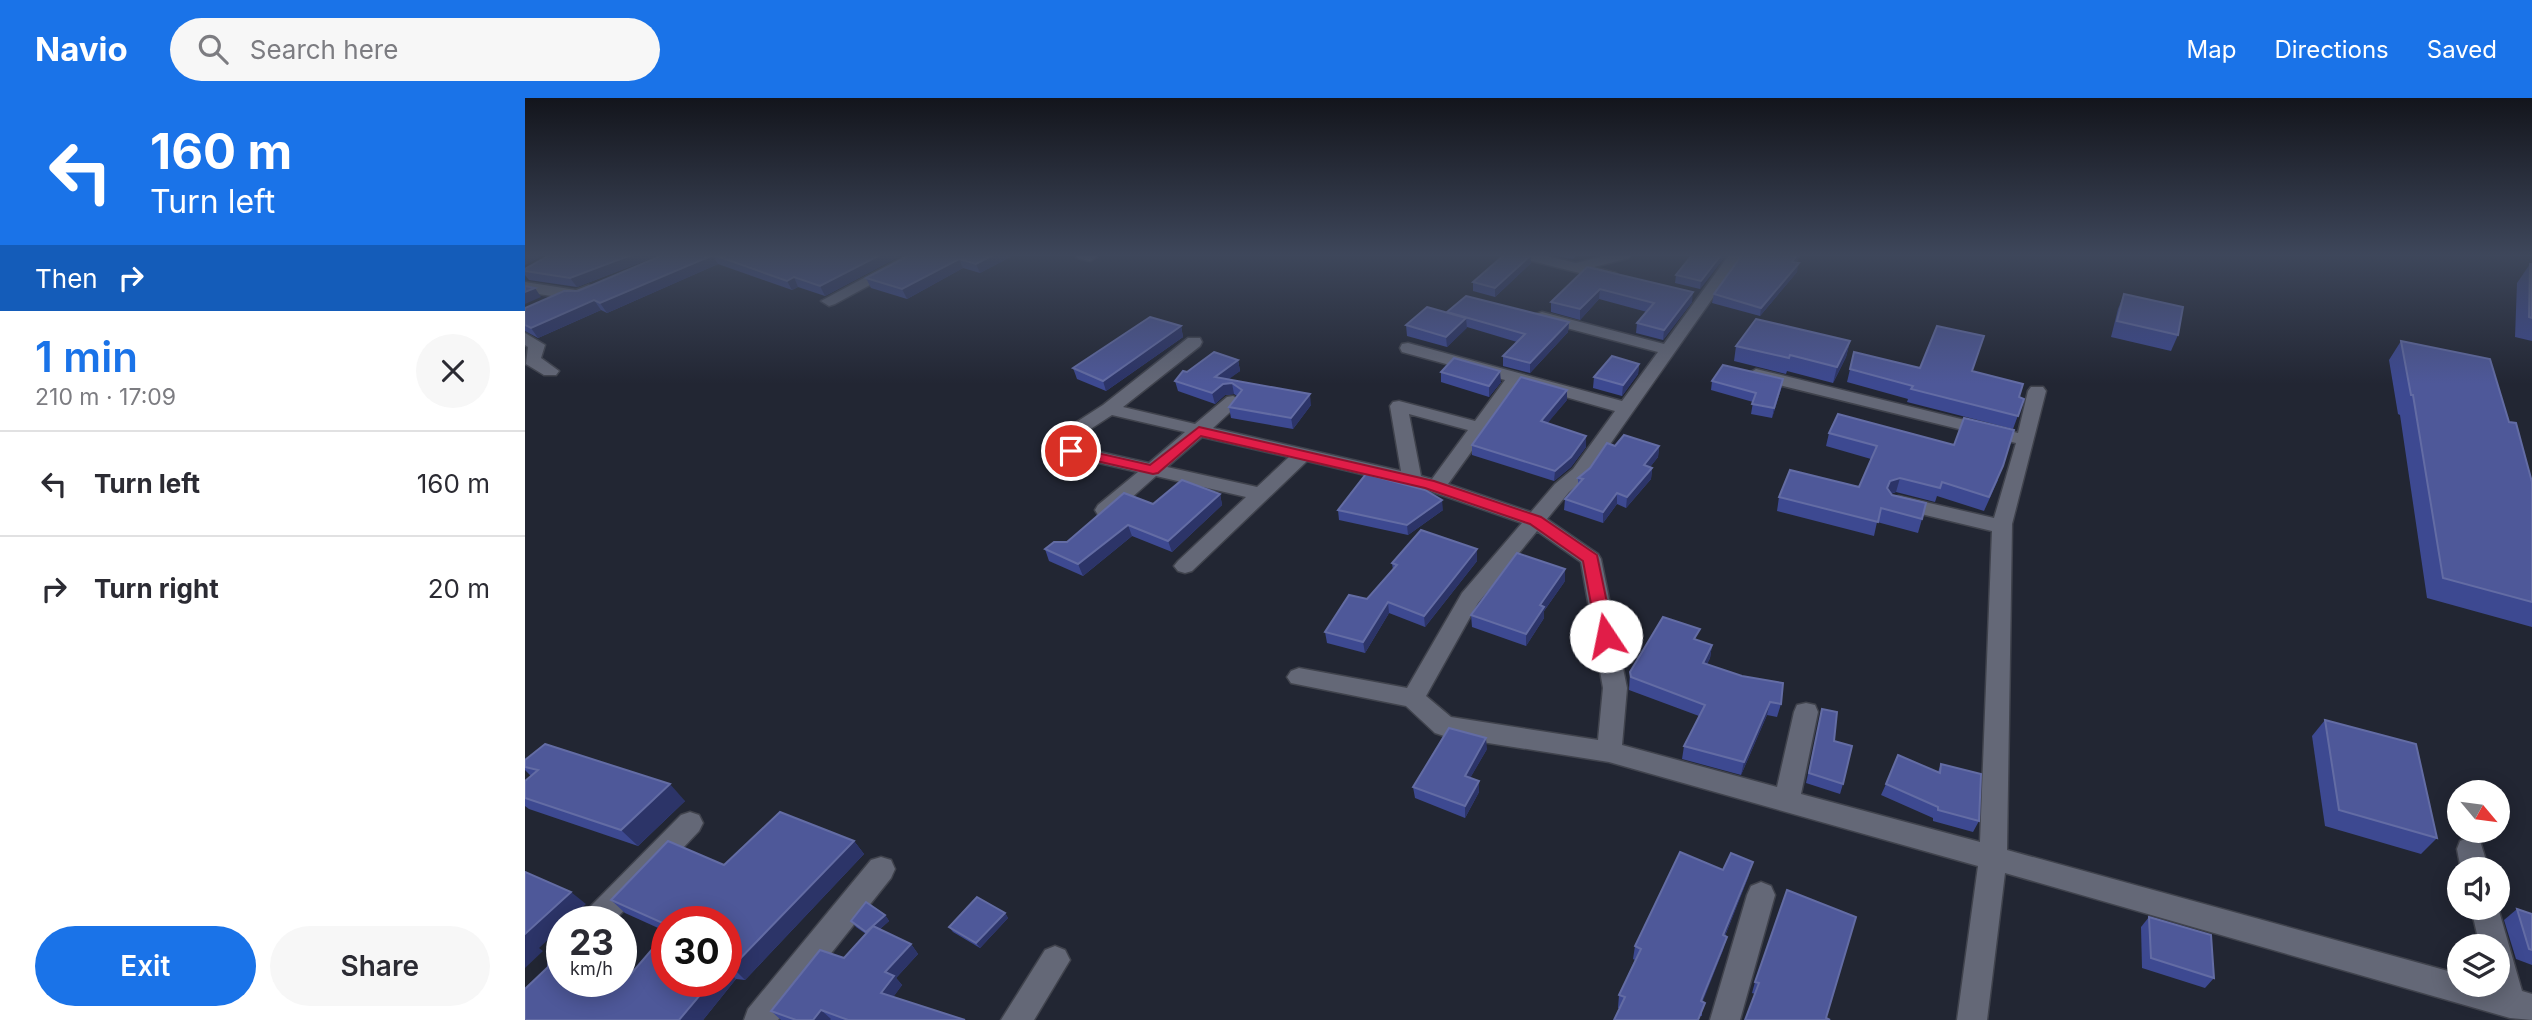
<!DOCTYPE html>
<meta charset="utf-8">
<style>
body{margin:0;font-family:Inter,sans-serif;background:#f7f7f7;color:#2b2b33;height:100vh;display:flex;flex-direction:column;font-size:26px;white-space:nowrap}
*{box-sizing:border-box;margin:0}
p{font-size:23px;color:#7c7c81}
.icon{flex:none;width:38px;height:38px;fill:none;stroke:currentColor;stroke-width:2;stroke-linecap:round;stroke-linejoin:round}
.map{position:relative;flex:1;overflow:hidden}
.sheet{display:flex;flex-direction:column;background:#fff;width:525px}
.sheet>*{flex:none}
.guide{background:#1a73e8;color:#fff;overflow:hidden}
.needle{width:46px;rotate:119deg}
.fabs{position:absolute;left:1922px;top:682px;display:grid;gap:14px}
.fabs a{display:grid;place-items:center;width:63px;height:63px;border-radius:50%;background:#fff;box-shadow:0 4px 18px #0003;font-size:35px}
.speed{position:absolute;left:21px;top:808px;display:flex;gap:14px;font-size:35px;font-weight:700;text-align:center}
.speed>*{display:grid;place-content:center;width:91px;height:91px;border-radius:50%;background:#fff;box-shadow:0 4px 18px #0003;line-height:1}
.speed small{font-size:18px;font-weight:400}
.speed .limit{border:10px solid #d22;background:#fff;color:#111}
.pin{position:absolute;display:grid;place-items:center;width:60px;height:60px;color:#fff;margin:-30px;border:4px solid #fff;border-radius:50%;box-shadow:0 2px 7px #0007}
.me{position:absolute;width:77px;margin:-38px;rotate:349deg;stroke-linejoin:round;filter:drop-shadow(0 0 5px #0008)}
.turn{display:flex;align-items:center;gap:24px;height:147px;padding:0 35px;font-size:32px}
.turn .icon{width:91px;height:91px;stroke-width:2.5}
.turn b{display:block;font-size:49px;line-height:60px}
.then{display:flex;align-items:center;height:66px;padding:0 35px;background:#0003;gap:14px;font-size:26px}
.round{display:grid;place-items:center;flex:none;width:74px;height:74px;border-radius:37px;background:#f7f7f7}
.summary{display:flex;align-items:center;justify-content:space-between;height:119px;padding:0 35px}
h1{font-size:42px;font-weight:600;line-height:52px;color:#1a73e8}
.cta{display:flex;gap:14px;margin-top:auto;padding:14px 35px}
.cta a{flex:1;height:80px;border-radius:42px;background:#1a73e8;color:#fff;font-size:28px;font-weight:600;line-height:80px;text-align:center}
.cta a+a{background:#f7f7f7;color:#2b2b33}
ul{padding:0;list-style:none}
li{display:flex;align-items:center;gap:21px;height:105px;padding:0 35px;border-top:2px solid #e1e1e2}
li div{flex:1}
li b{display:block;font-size:26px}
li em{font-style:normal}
header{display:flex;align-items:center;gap:42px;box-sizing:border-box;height:98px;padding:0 35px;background:#1a73e8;color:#fff}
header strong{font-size:33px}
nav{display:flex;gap:38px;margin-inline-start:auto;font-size:24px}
.search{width:490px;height:63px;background:#f7f7f7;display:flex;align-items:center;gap:18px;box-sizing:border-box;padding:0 24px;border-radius:38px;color:#7c7c81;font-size:26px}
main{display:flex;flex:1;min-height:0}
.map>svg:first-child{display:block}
</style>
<header>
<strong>Navio</strong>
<div class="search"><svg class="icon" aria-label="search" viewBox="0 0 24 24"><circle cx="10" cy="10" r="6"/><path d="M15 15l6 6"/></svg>Search here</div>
<nav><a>Map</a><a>Directions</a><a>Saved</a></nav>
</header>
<main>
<section class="sheet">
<div class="guide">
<div class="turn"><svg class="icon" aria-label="left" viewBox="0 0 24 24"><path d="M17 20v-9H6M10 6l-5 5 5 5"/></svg><div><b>160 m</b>Turn left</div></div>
<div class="then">Then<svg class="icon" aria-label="right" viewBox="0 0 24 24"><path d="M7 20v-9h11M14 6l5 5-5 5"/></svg></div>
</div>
<div class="summary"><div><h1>1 min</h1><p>210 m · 17:09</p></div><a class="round"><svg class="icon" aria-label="close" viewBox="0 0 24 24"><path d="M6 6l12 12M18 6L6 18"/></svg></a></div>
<ul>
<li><svg class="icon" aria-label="left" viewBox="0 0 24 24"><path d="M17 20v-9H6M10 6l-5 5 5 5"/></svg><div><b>Turn left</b></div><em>160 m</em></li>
<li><svg class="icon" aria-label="right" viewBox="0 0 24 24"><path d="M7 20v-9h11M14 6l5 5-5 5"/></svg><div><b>Turn right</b></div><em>20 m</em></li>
</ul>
<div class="cta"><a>Exit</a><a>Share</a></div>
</section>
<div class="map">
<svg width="2007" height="922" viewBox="0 0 2007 922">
<rect width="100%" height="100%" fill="#222633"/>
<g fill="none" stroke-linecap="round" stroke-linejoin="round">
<defs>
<g id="street">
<path d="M382,157H400L310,206L304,208L296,203Z"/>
<path d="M550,157H571L572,159L565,163L552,160Z"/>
<path d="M998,157H1017L1051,165L1083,157H1106L1104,160L1069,169L1091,175L1094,178L1091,181L1086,183L999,161Z"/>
<path d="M1204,157H1218L1062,379L1044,394L1022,421L1073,456L1076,461L1102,590L1097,647L1252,689L1269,614L1272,607L1281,605L1290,607L1293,614L1276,696L1455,744L1467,433L1367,409L1364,404L1367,399L1374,398L1469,420L1491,345L1225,280L1222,276L1231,271L1493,335L1503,293L1506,289H1518L1521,293L1487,426L1482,752L1934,876V887H1972V849H1955L1946,810H1972V806L1997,893L2007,896V922L1985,920L1480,775L1462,922H1432L1453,768L1084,664L919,638L910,635L881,608L766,585L762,579L766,573L774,570L882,590L937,495L997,425L899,391L782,363L667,473L660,475L653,473L649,468L653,463L721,399L631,378L587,417H573L570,412L573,407L613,374L539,357L537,353L550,325L578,307L663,240H675L677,244L675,248L598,309L670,326L702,299L708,298L717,303L688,330L876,373L865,308L868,304L874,303L950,323L980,282L877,254L875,250L877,246L883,245L1097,303L1133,254L1011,222L1009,219L1011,216L1017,214L1139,246ZM995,286L1090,313L1048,371L1030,386L1006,414L923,386ZM884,316L943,332L907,381L896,378ZM587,317L660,334L624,365L557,350L564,332ZM677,339L764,359L732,389L642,369ZM1012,433L1056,464L1078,590L1073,642L926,619L901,598L953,505Z"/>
<path d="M0,184L51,192L64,187L72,192L53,202L0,194Z"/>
<path d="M0,235L20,247L16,260L34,273L31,277H19L1,266L3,249L0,247Z"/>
<path d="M165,714L174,717L178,725L174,733L88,824H55L59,815L156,717Z"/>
<path d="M1945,739L1955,743L1964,772H1936L1932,751L1935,743Z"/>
<path d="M356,759L366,762L370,771L366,780L253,922H219L223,911L346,762Z"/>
<path d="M1236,784L1246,788L1250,797L1215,922H1185L1222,797L1226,788Z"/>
<path d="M530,848L540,852L545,862L509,922H476L520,852Z"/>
</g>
</defs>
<use href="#street" stroke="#40434d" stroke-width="3"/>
<use href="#street" fill="#646877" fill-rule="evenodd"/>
</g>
<g fill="#3d4991">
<path d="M25,157H135L52,189L4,182L0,177V173Z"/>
<path d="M138,157H377L300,198L273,189L267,192L193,166L82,215L76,212L13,240L0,233V210L53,193Z"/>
<path d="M385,157H489L455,175L438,170L382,201L346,190L341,180Z"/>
<path d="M1006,157V165L970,199L948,193V184Z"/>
<path d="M1026,157H1052L1048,161Z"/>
<path d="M1167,157H1201L1175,191L1150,185L1151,177Z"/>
<path d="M1217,157H1276L1271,165L1272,174L1235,218L1187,205L1189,196Z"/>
<path d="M2005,166H2007V243L1990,239L1992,185Z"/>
<path d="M1062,169L1167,204L1138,242L1111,235L1112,225L1122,214L1074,201L1055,222L1026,214V204Z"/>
<path d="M1599,196L1653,237L1646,253L1586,239L1593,211Z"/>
<path d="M922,215L1044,224L1043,234L1005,275L978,268V258L992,244L942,229L922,249L882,238L881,227Z"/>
<path d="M656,228L658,239L581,293L552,281L548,270Z"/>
<path d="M1325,243L1321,259L1308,285L1262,273L1261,276L1209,263L1211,248Z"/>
<path d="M1876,243L1984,324L2007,384V529L1902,500L1875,317L1873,316L1864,262Z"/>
<path d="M1329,254L1395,270L1447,274L1494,299L1499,301L1488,331L1382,304L1383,301L1322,284Z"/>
<path d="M713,262L715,273L703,281L786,307L768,331L706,320L704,309L712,298L709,296L700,297L690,306L653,293L650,283L662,274Z"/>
<path d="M1114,266L1113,276L1097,298L1068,290L1069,279Z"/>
<path d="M916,274L976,284L964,299L916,284Z"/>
<path d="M1258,281L1256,291L1247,320L1226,316L1228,304L1186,292L1187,283Z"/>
<path d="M1042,302L1022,325L1061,349L1046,369L1029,383L947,357V347Z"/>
<path d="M1304,335L1473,382L1459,413L1412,398L1410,404L1371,394L1366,396L1397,421L1393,435L1352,424L1349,438L1252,413L1254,399L1334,389L1346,361L1301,348Z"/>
<path d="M1090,348H1134L1133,359L1125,369L1127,370L1126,381L1101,410L1092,406L1078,425L1039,412L1040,401L1053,387V380Z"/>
<path d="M695,396L697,407L647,454L607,438L558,478L524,463L520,451L542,444L628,406Z"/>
<path d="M813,412H918L883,437L814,422Z"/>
<path d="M952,463L900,529L864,515L840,555L802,545L800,534L842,501L868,472L867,465Z"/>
<path d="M1040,483L1019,513V520L1001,548L947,529L946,517Z"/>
<path d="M1173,542L1187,547L1185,560L1182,566L1256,606L1252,619L1242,617L1216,677L1157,661L1159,648L1174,618L1104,592L1105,574Z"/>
<path d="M1297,611L1309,643L1318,686L1315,696L1281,685Z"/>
<path d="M1800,622L1912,740L1896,756L1800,728L1787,638Z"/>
<path d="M962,651L945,680L954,694L940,720L890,700L888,689Z"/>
<path d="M0,662L160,703L113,748L4,711L0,708V683L6,678L0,672Z"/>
<path d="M1416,666L1454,723L1448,734L1408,723V720L1356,697L1361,686L1413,674Z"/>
<path d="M329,743L339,756L220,882L211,881L178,922H0L99,884H201V824H142V834L100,815L86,802L199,767Z"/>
<path d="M1198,772L1224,777L1200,838L1198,852L1177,904V918L1093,910L1094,897L1110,862L1108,861L1110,848Z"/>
<path d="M1992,811L2007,816V867L1991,861L1979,822Z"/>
<path d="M480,815L483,820L455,850L428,834L424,829Z"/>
<path d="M360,817L364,823L355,831L386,846L393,856L371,880L377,887L368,899L440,922H256L246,913L319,860L341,836L331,829L326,823Z"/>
<path d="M1624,819L1689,880L1680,890L1617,870L1616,829Z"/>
<path d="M1230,884L1301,920L1227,895Z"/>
</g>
<g fill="#2c3468">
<path d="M0,157H19L0,167Z"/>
<path d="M106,157H135L52,189L45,180Z"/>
<path d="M188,157L193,166L82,215L75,205Z"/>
<path d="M355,157H377L300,198L295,188Z"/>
<path d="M468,157H489L455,175L451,166Z"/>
<path d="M1006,157V165L970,199V190Z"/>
<path d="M1196,157H1201L1175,191L1176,183Z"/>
<path d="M1272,157H1276L1266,172L1267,164Z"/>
<path d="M434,161L438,170L382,201L377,191Z"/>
<path d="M1274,165L1272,174L1235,218L1236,210Z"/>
<path d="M269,179L273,189L267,192L262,183Z"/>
<path d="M10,190L16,199L0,206V194Z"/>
<path d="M1075,191L1074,201L1055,222V211Z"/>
<path d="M1168,194L1167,204L1138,242L1139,232Z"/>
<path d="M69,202L76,212L13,240L6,230Z"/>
<path d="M941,220L942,230L922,249L921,239Z"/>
<path d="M1044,224L1043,234L1005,275V265Z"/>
<path d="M656,228L658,239L581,293L578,283Z"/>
<path d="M1325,243L1321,259L1308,285L1312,269Z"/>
<path d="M713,262L715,273L692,290L690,279Z"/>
<path d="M1114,266L1113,276L1097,298L1098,287Z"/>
<path d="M975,273L976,284L964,299V288Z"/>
<path d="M1258,281L1256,291L1247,320L1249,310Z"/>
<path d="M707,285L709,296L700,297L690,306L687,295L698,286Z"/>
<path d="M1042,292V302L1016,333V323Z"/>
<path d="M785,296L786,307L768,331L766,320Z"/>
<path d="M1061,338V349L1046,369L1029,383L1030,373Z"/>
<path d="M1134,348L1133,359L1118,378L1119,367Z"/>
<path d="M1127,370L1126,381L1101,410L1102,399Z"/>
<path d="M1375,380L1371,394L1361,397L1365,383Z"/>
<path d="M1092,395V406L1078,425V414Z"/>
<path d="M695,396L697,407L647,454L643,443Z"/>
<path d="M917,402L918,412L883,437L882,427Z"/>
<path d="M603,427L607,438L558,478L553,466Z"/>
<path d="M952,451V463L900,529L899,518Z"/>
<path d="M1040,471V483L1019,513V520L1001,548V536L1015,507Z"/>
<path d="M863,504L864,515L840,555L838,544Z"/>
<path d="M1187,547L1185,560L1176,578L1178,565Z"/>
<path d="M1245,604L1242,617L1216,677L1219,664Z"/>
<path d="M961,640L962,651L940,689V678Z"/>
<path d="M954,683V694L940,720V708Z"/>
<path d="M145,686L160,703L113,748L96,732Z"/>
<path d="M329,743L339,756L220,882L207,869Z"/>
<path d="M1228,764L1224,777L1195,850L1198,837Z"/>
<path d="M46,794L61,806L42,824H37V829L14,850L18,853L0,870V836Z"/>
<path d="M480,815L483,820L455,850L451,845Z"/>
<path d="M360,817L364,823L345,840L341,834Z"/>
<path d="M1202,839L1198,852L1173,916L1176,903Z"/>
<path d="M386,846L393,856L371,880L377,887L364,905L356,895L360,874Z"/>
<path d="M201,871L211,881L178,922H154L186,884H201Z"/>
<path d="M296,912L306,921L305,922H288Z"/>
</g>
<g fill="#4e5899" stroke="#636ca4" stroke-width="2">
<path d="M25,157H106L45,180L0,173V171Z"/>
<path d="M138,157H188L75,205L69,202L6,230L0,227V210L39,193H53Z"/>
<path d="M189,157H355L295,188L269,179L262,183Z"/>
<path d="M385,157H468L451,166L434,161L377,191L341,180Z"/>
<path d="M979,157H1006L970,190L948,184Z"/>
<path d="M1167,157H1196L1176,183L1151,177Z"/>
<path d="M1217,157H1272L1267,164L1274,165L1236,210L1189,196Z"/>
<path d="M2005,166H2007V220L2004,219Z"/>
<path d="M1062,169L1168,194L1139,232L1112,225L1129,205L1075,191L1055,211L1026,204Z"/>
<path d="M0,188L10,190L0,194Z"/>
<path d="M1599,196L1658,209L1653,237L1592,223Z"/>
<path d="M941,198L1044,224L1005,265L978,258L1000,236L922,214Z"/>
<path d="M902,209L941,220L921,239L881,227Z"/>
<path d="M625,219L656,228L578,283L548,270Z"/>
<path d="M1231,221L1325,243L1312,269L1265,257L1264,260L1211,248Z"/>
<path d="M1412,228L1459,238L1447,273L1498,286L1494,299L1499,301L1493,318L1386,291L1388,288L1325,271L1329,254L1395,270Z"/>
<path d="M1876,243L1965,261L1984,324L1991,325L2007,384V504L1918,480L1888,297H1886Z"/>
<path d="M689,254L713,262L690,279L785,296L766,320L704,309L717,292L707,285L698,286L687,295L650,283L658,273L662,274Z"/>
<path d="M1087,258L1114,266L1098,287L1069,279Z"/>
<path d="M929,260L975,273L964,288L916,274Z"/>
<path d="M1198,267L1258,281L1249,310L1227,306L1231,295L1187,283Z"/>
<path d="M996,279L1042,292L1016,323L1061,338L1046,359L1030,373L947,347Z"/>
<path d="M1313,316L1429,347L1439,320L1489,332L1478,368L1464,399L1417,384L1415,390L1375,380L1365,383L1362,390L1367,397L1401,405L1397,421L1356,410L1353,424L1254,399L1265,372L1334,389L1352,348L1304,335Z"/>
<path d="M1099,337L1134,348L1119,367L1127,370L1102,399L1092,395L1078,414L1040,401L1058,381L1053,380L1065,370L1082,345L1090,348Z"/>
<path d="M841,376L900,392L917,402L882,427L813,412Z"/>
<path d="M657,382L695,396L643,443L603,427L553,466L520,451L529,444H542L599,395L628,406Z"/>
<path d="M896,432L952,451L899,518L863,504L838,544L800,534L824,497L842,501L872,467L867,465Z"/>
<path d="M992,455L1040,471L1015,507L1019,509L1001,536L946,517Z"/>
<path d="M1138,519L1175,531L1169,541L1187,547L1178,565L1217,578L1258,585L1256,606L1245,604L1219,664L1159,648L1180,607L1106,579L1105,574Z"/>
<path d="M1297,611L1312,614L1309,643L1327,648L1318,686L1284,675Z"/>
<path d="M1800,622L1891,646L1912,740L1814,712Z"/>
<path d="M924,630L961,640L940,678L954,683L940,708L888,689Z"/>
<path d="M20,646L145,686L96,732L0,700V683L13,672L0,669V662Z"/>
<path d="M1373,657L1415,675L1416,666L1456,676L1454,723L1413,712V709L1361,686Z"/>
<path d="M255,714L329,743L207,869H201V824H142V827L86,802L143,743L199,767Z"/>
<path d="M1155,754L1198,772L1206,755L1228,764L1198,837L1202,839L1176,903L1180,905L1173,922H1089L1100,899L1094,897L1116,851L1110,848Z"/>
<path d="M0,774L46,794L0,836Z"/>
<path d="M1262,792L1331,819L1301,920L1305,922H1220L1234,885L1230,884Z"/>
<path d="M452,799L480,815L451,845L424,829Z"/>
<path d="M341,804L360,817L341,834L326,823Z"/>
<path d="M1992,811L2007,816V852L2004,851Z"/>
<path d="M1624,819L1686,837L1689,880L1626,860Z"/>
<path d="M348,828L386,846L360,874L369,878L356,895L440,922H323L296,912L288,922H271L246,913L295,852L319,860Z"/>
<path d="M142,834V884H186L154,922H0V891L23,869L24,850L37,854V884H96V882L99,884Z"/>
</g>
<linearGradient id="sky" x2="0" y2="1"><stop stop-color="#13151c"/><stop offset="0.55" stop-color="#3e475b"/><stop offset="1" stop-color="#3e475b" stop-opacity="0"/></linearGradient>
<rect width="2007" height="286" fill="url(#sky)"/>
<path fill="#e11d48" stroke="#92132f" stroke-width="2" d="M674,329L909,383L1016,419L1072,457L1089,538L1081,545L1072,538L1058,463L1005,426L900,390L676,338L633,375L628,376L541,356L539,353L546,349L625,367Z"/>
</svg>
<div class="fabs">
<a><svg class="needle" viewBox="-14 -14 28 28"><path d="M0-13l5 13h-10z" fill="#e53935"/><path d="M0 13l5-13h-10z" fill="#7c7c81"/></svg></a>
<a><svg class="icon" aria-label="sound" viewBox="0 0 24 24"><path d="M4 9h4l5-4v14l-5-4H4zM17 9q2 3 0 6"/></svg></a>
<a><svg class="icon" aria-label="layers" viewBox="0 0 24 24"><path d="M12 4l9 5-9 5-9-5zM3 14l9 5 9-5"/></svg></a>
</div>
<div class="speed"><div>23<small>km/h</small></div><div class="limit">30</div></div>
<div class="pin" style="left:546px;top:353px;background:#d93025"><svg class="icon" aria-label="arrive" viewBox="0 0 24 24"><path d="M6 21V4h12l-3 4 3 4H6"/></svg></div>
<svg class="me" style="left:1081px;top:538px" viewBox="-20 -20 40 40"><circle r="19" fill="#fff"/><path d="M0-13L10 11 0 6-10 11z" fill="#e11d48"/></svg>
</div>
</main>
